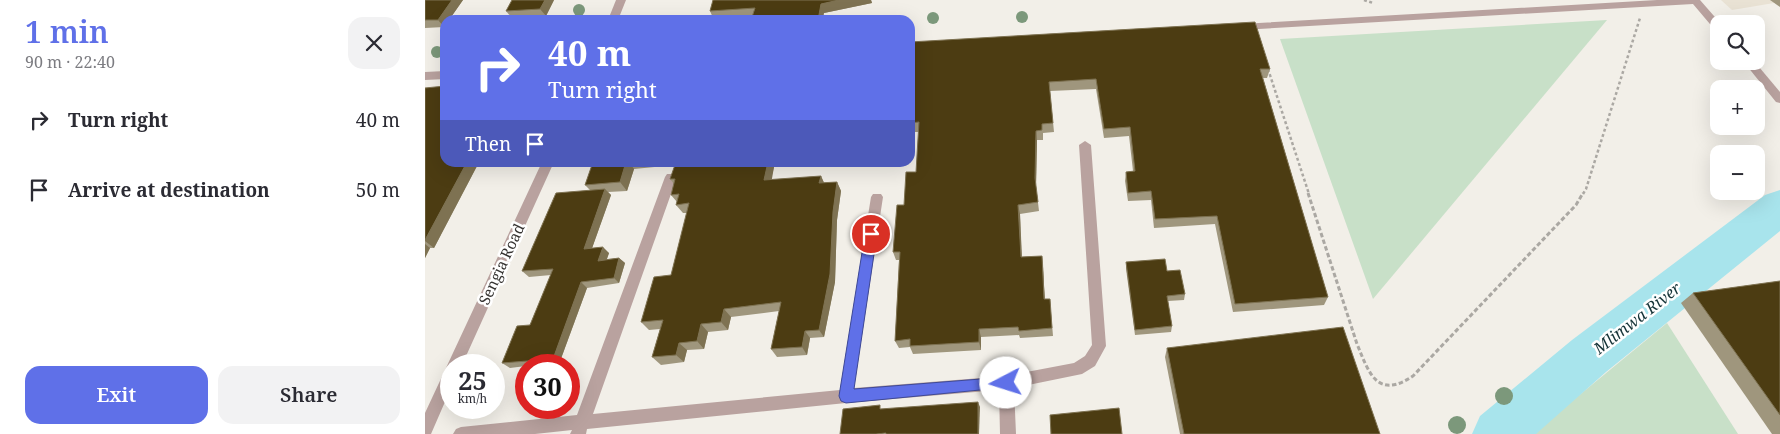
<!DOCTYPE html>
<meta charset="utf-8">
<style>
body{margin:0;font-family:"Noto Serif",serif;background:#f2f2f3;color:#2b2b33;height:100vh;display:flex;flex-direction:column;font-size:19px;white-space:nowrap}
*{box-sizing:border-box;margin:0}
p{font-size:16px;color:#7c7c81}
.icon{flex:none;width:28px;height:28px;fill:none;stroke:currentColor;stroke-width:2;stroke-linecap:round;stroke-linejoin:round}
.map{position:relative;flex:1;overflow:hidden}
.side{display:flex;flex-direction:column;background:#fff;width:425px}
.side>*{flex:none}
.banner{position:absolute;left:15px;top:15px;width:475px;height:152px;border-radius:15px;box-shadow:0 5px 20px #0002;background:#5f70e8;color:#fff;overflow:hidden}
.controls{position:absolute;left:1285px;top:15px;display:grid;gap:10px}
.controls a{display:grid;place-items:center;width:55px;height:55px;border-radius:10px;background:#fff;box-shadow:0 5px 20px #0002;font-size:25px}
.speed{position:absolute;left:15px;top:354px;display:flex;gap:10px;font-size:25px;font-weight:700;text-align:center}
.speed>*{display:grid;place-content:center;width:65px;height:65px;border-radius:50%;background:#fff;box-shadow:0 5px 20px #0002;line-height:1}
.speed small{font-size:12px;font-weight:400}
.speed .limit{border:8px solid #d22;background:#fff;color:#111}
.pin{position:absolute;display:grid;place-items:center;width:42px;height:42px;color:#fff;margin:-21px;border:2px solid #fff;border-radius:50%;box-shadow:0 1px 5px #0007}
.me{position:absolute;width:55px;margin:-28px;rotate:265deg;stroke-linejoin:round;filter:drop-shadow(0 0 4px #0008)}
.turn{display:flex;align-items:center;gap:18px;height:105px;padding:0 25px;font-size:22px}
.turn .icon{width:65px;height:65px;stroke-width:2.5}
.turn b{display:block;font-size:35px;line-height:42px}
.then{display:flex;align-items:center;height:48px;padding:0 25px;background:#0003;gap:10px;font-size:19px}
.round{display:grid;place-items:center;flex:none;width:52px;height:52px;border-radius:15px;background:#f2f2f3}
.head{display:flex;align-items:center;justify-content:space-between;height:85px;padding:0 25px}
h1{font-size:30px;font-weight:600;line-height:38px;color:#5f70e8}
.primary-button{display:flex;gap:10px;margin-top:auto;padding:10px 25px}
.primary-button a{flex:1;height:58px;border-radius:15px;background:#5f70e8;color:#fff;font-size:20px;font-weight:600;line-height:58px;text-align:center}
.primary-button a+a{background:#f2f2f3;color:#2b2b33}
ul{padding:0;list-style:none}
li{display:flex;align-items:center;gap:15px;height:70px;padding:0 25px}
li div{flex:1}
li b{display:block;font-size:19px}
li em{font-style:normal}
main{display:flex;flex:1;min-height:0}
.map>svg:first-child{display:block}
</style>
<main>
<section class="side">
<div class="head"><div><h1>1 min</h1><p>90 m · 22:40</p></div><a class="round"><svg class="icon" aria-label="close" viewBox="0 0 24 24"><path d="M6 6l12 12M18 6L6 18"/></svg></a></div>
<ul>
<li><svg class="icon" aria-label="right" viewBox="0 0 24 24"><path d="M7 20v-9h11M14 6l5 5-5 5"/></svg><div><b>Turn right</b></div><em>40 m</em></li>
<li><svg class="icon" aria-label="arrive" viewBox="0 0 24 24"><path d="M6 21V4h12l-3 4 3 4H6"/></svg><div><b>Arrive at destination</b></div><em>50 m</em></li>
</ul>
<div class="primary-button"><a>Exit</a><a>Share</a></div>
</section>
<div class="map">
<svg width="1355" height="434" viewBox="0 0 1355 434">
<rect width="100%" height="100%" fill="#f2efe8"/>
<path fill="#e9e2d4" d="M1296,0H1355V2L1307,10Z"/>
<g fill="#c8e0c8">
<path d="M1182,20L948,299L855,39Z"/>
<path d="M1242,323L1313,434H1107Z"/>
</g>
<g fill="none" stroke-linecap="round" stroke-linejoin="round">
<path fill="#a8e4ec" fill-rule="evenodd" d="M1355,190V231L1181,372L1111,434H1047L1055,416L1147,340L1340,195Z"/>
<g stroke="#aba8a3" stroke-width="2.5" stroke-dasharray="3 2.5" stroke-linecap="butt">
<path d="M939,0L948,3"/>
<path d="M843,69L884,194"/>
<path d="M1158,194L1161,189L1215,18"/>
</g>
<path stroke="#aba8a3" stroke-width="3" stroke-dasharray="4.5 2.5" stroke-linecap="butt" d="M883,193L932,344C944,373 952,400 988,376L1151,205L1158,193"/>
<g fill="#b9a29f" fill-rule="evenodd">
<path d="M191,0H201L193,20H183Z"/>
<path d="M1232,0H1275L1296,24H1294V31L1290,30L1268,4L816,30L811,27L816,24Z"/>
<path d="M1318,61H1329L1355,92V103L1351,102Z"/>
<path d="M20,71V79L0,80V72Z"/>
<path d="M660,141L666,145L681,346L670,366L657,374L589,388L591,434H575L574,390L421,403L162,429L161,434H145L147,430L110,434H28L31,429L36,427L152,415L240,177L242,174H250L252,177L168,414L415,390L446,197L448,194H456L458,197L429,388L581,376L649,363L660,356L667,345L654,145Z"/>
<path d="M117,162H129L37,365H26V388L6,434H0V413Z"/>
</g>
</g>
<g fill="#7c987b">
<circle cx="154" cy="10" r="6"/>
<circle cx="597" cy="17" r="6"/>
<circle cx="508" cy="18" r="6"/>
<circle cx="12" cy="52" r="6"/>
<circle cx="1079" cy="396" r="9"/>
<circle cx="1032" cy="425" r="9"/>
</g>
<g fill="#9f967d">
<path d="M0,0H38L19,27L0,28Z"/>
<path d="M129,0L121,16L87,18L81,11Z"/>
<path d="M288,0H446L447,3L399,13L302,20H289L285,11Z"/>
<path d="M1345,0H1355V7Z"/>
<path d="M485,42L845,69L842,78H838L903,297L899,305L808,312L790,224L729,228L726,200L703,201L700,181L701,172L708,171L704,136L679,138L671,89L625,91L629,132L618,133V140H612L611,186L614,211L595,214L597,257L617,256L620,299H625L628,336L595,338L594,335L556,337V350L488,354L485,347L474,348L470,341L474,260H471L468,252L479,205L491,172L494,132H485Z"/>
<path d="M0,88L20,162H78L76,166H52L9,248H5L0,258Z"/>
<path d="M168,162H350L346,180L396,176L399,183L412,182L416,191L412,220L410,282L399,337L385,338L382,355L352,357L346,349L354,311L306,317L303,330L283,332L279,349L262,350L259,362L236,365L227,357L235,329L224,330L216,322L246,275L262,213H258L251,205L252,202L246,195L249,184L245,179L250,165L209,169L202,191L183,192L186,195L167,248L184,253L182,259L194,258L200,263L194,283L162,288L134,364L101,365V366L85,368L77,363L105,325L126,275L104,277L97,271L165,190L160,185Z"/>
<path d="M701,262L760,294L759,300L743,301L747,326L746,332L710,335L701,269Z"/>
<path d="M1355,281V434H1347L1256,303L1268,293Z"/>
<path d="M742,348L955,434H755L740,357Z"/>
</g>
<g fill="#7e7252">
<path d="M27,0H38L24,20H20V25L19,27L13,20Z"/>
<path d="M120,0H129L121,16L115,9Z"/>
<path d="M414,0H446L447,3L399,13L398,20H393L396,4Z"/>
<path d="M611,131L612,140L611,186L610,178Z"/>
<path d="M42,162H48L52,166L9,248L0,241V240Z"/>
<path d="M73,162H78L76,166Z"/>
<path d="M201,162H204L209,169L202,191L195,182Z"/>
<path d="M343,162H350L345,189L339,180Z"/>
<path d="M396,176L400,185L394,183Z"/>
<path d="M412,182L416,191L412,220L410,282L399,337L394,330L408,212Z"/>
<path d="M180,189L186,195L165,254L159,249Z"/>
<path d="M593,205L595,214L597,266L596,257Z"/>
<path d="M0,244L5,248L0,258Z"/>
<path d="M178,247L184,253L179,267L173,261Z"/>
<path d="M617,256L618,264L620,307L619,299Z"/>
<path d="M194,258L200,263L194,283L189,278Z"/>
<path d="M156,282L162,288L134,364L128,359Z"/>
<path d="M299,309L306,317L303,330L296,322Z"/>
<path d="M276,324L283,332L279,349L272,341Z"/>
<path d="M554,329L556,337V350L554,342Z"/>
<path d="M380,331L385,338L382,355L377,347Z"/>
<path d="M254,343L262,350L259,362L251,355Z"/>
<path d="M553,402L555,407L554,434H553Z"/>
</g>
<g fill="#4c3c12" stroke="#7e7252">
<path d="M0,0H27L13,20H0Z"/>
<path d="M87,0H120L115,9L81,11Z"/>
<path d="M288,0H414L396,4L393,20H326L330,8L285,11Z"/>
<path d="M830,22L845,69H835L903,297L810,304L792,216L730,219L726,191L703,193L701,172L710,171L705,127L679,129L671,79L624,82L628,123L617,124V130L611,131L610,178L613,202L593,205L596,257L617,256L619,299H625L627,328L594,331L593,327L554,329V342L485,346V339L470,341L475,252H468L472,205H479L481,172H491L494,122L485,123V42Z"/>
<path d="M20,86V162H42L0,240V88Z"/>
<path d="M168,162H201L195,182L160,185Z"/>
<path d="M251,162H343L339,180L396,176L394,183L412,182L408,212L405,274L394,330L380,331L377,347L346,349L356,302L299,309L296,322L276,324L272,341L254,343L251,355L227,357L238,320L216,322L229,277L246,275L264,203L251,205L254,194L246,195L250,179H245Z"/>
<path d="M180,189L159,249L178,247L173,261L194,258L189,278L156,282L128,359L77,363L92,326L105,325L128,269L97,271L131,193Z"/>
<path d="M740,259L742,271L755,270L760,294L742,296L747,326L710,330L701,262Z"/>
<path d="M1355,281V415L1268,293Z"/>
<path d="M918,327L955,434H759L742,348Z"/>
<path d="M553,402V434H461V433L451,434H415L418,409L455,405V409Z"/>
<path d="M694,408L697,434H626L625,415Z"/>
</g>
<path fill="#5f70e8" stroke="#3e4997" d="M446,229L450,230L452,234L429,389L581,377L586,378L588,383L586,387L421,403L416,401L414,396L440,234L442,230Z"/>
<g text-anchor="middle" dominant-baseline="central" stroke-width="5" stroke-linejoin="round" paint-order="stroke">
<g font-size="15" fill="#373533" stroke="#fff">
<text transform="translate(76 264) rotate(-65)">Sengia Road</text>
</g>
<g font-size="16" font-style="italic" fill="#163438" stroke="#fff">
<text transform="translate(1212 318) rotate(-38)">Mlimwa River</text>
</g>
</g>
</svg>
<div class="controls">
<a><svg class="icon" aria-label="search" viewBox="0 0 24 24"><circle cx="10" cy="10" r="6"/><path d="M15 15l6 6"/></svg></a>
<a>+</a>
<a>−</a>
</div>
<div class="speed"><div>25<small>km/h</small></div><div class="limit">30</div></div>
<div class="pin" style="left:446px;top:234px;background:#d93025"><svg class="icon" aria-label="arrive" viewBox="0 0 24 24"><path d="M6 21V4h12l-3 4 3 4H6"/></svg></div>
<svg class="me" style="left:581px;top:383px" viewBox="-20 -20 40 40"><circle r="19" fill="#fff"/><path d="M0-13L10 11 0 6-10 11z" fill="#5f70e8"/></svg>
<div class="banner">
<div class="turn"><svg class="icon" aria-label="right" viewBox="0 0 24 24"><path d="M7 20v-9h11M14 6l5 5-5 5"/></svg><div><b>40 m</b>Turn right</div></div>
<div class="then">Then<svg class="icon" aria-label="arrive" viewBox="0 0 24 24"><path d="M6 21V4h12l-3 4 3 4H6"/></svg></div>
</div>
</div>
</main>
